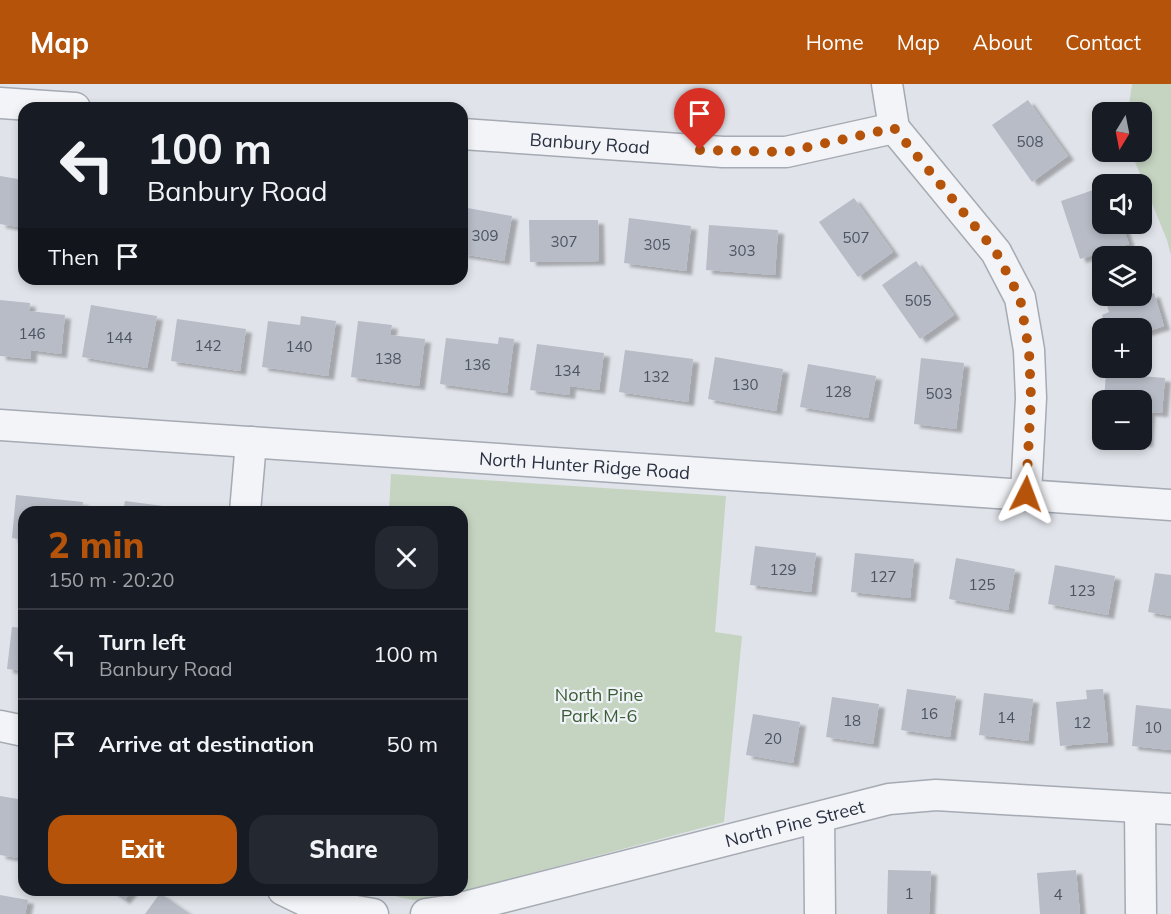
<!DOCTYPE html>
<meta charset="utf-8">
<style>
body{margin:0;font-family:Mulish,sans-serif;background:#242831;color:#f1f3f6;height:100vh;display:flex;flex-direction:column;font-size:22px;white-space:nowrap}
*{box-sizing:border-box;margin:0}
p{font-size:20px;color:#9ea1a6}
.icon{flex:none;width:33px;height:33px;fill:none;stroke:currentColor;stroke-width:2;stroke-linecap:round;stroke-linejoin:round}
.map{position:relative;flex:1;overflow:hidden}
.details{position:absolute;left:18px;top:422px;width:450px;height:390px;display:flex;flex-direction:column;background:#171b24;border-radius:18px;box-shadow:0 3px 9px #0003}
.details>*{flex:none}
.hud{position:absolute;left:18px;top:18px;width:450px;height:183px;border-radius:18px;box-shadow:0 3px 9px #0003;background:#171b24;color:#f1f3f6;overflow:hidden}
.needle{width:39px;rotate:190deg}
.controls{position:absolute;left:1092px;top:18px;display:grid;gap:12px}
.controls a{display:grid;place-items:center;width:60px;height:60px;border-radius:12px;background:#171b24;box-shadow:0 3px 9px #0003;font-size:30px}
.pin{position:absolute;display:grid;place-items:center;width:51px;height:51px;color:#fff;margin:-62px -26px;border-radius:50% 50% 50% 0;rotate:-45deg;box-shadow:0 0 6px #0007}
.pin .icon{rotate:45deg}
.me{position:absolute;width:66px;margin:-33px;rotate:3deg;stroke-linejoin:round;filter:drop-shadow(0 0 4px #0008)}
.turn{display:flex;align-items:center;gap:21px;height:126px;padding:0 30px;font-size:27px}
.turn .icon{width:78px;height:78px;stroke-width:2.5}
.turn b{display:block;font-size:42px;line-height:51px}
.then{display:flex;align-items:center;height:57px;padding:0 30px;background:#0003;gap:12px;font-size:22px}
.round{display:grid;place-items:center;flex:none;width:63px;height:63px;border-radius:18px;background:#242831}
.headline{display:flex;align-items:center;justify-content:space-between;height:102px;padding:0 30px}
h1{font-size:36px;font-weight:800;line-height:45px;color:#b45309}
.primary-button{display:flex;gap:12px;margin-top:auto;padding:12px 30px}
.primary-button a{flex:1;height:69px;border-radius:18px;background:#b45309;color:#fff;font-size:24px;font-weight:800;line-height:69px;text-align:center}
.primary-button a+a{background:#242831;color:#f1f3f6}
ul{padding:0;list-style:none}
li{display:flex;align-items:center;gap:18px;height:90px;padding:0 30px;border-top:2px solid #363941}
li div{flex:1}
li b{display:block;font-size:22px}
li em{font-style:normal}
header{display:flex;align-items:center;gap:36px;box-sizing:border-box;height:84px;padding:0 30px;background:#b45309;color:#fff}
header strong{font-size:28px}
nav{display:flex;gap:33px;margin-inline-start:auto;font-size:21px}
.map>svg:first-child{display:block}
</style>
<header>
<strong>Map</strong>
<nav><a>Home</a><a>Map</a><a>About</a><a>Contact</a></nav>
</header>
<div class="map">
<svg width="1171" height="830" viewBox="0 0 1171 830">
<defs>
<filter id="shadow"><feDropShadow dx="6" dy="4" stdDeviation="1.5" flood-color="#0004"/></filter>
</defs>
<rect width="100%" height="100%" fill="#e0e3e9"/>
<g fill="#c5d3c1">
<path d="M1132,0H1171V171L1167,156L1131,68H1142V28H1128Z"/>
<path d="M391,390L726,412L715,548L742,552L724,738L423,818L366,806H462V428L389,427Z"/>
</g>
<g fill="#b7bcc6" filter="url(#shadow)">
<path d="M1028,16L1068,72L1032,98L992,41Z"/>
<path d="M0,92L24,96V144L0,140Z"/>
<path d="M1102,103V140H1122L1129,160L1080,175L1061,117Z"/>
<path d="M854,114L893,168L858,193L819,138Z"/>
<path d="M462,123L512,132L504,177L462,170Z"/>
<path d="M629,134L691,142L686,187L624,179Z"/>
<path d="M529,136H598L599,177L530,178Z"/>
<path d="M709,141L778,146L775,191L706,186Z"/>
<path d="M916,177L954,231L920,255L882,201Z"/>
<path d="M1154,209L1164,242L1142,249V244H1106L1102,231L1109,228L1104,212H1137L1138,214Z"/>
<path d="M0,216L30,219L29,227L65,231L61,270L31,266V275L0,272Z"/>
<path d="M91,221L157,232L147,284L82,273Z"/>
<path d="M301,232L336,237L328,292L262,283L268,237L300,241Z"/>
<path d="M177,235L246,245L240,287L171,277Z"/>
<path d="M358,237L392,241L390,251L425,255L419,302L351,293Z"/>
<path d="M499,253L514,255L507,309L440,300L446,254L498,260Z"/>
<path d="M537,260L604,269L599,306L570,302L569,311L530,306Z"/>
<path d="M625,266L693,275L688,318L619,308Z"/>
<path d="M715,273L783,285L776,327L708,315Z"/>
<path d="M921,274L964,279L956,345L914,340Z"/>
<path d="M808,280L876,292L868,334L800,323Z"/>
<path d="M1106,289L1165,294L1162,329L1149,328L1147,359L1125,357V356H1142V316H1104Z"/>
<path d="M16,411L83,418L82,428H24V456L12,454Z"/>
<path d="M125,417L186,425V428H123Z"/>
<path d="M755,462L816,469L811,508L750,501Z"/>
<path d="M855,469L914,475L910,514L851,508Z"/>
<path d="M956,474L1015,485L1008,526L949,515Z"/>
<path d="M1055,481L1115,492L1108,531L1048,520Z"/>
<path d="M1155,489L1171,491V532L1148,528Z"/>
<path d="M12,543L24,544V587L7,585Z"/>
<path d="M907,605L956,612L950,653L901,646Z"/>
<path d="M1103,605L1108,658L1060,662L1056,618L1087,615L1086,606Z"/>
<path d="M984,609L1033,615L1028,657L979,651Z"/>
<path d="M832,613L879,620L873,660L826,653Z"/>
<path d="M1136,621L1171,625V666L1132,662Z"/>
<path d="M753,630L800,638L793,679L746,671Z"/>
<path d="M0,712L24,716V775L0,771Z"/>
<path d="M888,786L931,787L929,830H887Z"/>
<path d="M1076,786L1080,830H1040L1037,789Z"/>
<path d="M110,806H132L124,816Z"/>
<path d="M160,809L190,830H145Z"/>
<path d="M0,811L28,816L25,830H0Z"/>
</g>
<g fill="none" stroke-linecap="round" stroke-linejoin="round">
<defs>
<g id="street">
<path d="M887,0L894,44L996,168L1020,214L1029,266L1031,314L1026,410"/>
<path d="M0,19L75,24"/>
<path id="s1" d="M462,50L723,68H786L894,44"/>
<path id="s2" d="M0,341L1171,421"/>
<path d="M245,428L251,358"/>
<path d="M0,642L24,647"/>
<path d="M1140,724L1141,830"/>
<path d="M819,734L820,830"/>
<path d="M283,806L310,819L373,830"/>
<path id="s3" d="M426,830L453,826L889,715L936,711L1171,725"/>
</g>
</defs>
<use href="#street" stroke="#a5aab3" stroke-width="33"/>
<use href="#street" stroke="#f3f4f7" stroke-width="30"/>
</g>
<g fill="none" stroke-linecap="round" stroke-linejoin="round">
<path stroke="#b45309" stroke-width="10" stroke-dasharray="0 18" d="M700,66L786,68L894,44L996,168L1020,214L1029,267L1031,314L1026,410"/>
</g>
<g text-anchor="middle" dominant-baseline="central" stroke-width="4.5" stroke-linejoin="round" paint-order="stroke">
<g font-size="15" fill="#4c5362">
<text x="1030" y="57">508</text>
<text x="485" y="151">309</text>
<text x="856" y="153">507</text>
<text x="564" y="157">307</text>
<text x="657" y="160">305</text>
<text x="742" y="166">303</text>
<text x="918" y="216">505</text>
<text x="32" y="249">146</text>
<text x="119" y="253">144</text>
<text x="208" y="261">142</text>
<text x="299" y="262">140</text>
<text x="388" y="274">138</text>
<text x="477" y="280">136</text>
<text x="567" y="286">134</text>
<text x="656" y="292">132</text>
<text x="745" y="300">130</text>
<text x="838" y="307">128</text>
<text x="939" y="309">503</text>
<text x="783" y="485">129</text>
<text x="883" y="492">127</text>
<text x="982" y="500">125</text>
<text x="1082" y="506">123</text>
<text x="929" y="629">16</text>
<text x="1006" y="633">14</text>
<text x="852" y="636">18</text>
<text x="1082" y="638">12</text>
<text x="1153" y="643">10</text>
<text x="773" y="654">20</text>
<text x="909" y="809">1</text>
<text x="1058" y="810">4</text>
</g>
<g font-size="18" fill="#283041" stroke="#eff2f7">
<text stroke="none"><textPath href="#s1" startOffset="128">Banbury Road</textPath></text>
<text stroke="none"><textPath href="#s2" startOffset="586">North Hunter Ridge Road</textPath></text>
<text stroke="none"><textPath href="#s3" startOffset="380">North Pine Street</textPath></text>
</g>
<g font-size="18" fill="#3b5d35" stroke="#eff2f7">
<text x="599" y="610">North Pine<tspan x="599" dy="21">Park M-6</tspan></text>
</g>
</g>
</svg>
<div class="controls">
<a><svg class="needle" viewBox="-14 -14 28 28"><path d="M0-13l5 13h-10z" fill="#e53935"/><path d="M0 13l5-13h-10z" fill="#9ea1a6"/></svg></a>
<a><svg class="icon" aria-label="sound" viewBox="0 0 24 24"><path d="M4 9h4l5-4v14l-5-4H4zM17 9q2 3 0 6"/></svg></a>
<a><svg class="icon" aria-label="layers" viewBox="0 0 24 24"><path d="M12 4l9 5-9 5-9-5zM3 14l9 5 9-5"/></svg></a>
<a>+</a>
<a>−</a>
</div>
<div class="pin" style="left:700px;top:66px;background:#d93025"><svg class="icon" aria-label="arrive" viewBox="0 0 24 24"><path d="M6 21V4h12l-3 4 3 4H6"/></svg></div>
<svg class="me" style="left:1026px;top:410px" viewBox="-20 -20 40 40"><path d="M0-17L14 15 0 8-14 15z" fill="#b45309" stroke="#fff" stroke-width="4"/></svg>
<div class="hud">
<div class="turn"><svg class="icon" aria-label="left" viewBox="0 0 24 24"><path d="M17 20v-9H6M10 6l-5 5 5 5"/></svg><div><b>100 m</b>Banbury Road</div></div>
<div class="then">Then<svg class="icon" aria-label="arrive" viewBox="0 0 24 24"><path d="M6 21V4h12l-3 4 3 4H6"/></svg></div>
</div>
<section class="details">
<div class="headline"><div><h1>2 min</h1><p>150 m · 20:20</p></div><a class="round"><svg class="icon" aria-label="close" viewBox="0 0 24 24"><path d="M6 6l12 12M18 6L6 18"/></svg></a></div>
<ul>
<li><svg class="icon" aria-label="left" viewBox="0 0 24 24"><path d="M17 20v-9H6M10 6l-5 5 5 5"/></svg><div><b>Turn left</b><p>Banbury Road</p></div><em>100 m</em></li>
<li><svg class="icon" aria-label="arrive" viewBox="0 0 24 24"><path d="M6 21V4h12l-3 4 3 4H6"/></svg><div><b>Arrive at destination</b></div><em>50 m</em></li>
</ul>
<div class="primary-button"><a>Exit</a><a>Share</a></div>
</section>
</div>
